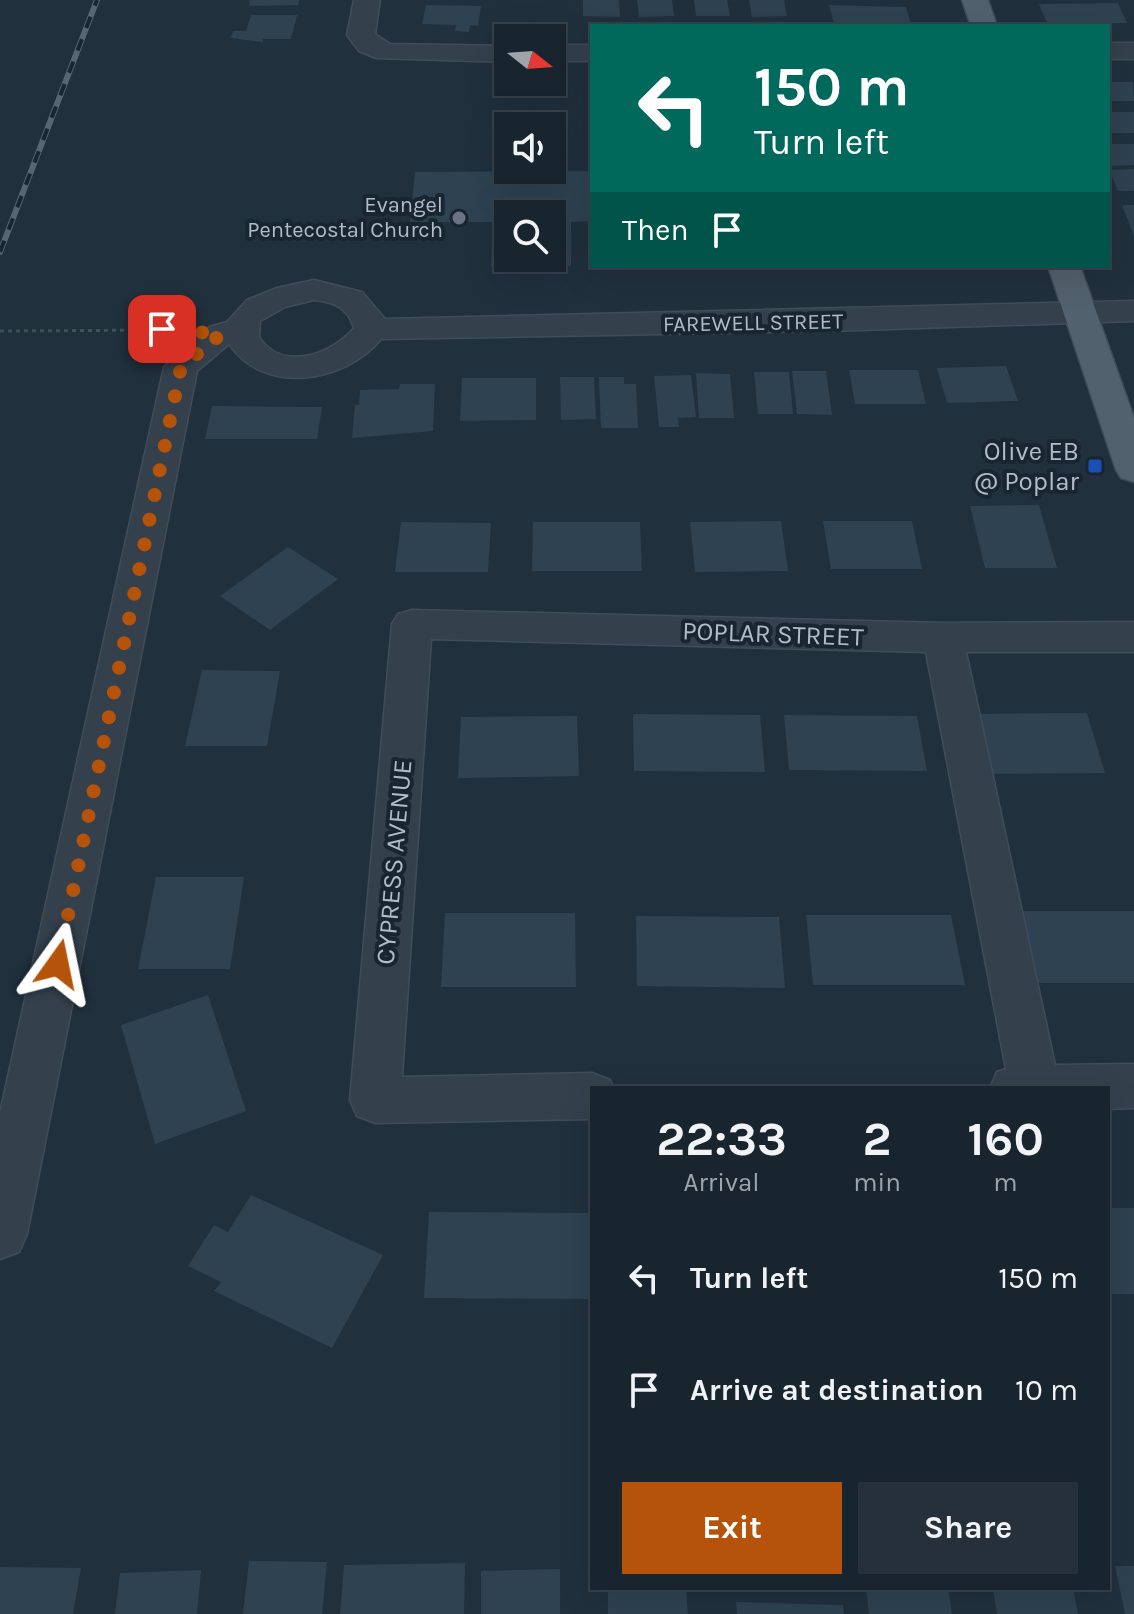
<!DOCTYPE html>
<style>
body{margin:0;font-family:Karla,sans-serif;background:#25303a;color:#f1f3f6;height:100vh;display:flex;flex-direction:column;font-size:30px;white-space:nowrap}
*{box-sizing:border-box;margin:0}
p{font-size:26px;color:#9fa4aa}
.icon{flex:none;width:44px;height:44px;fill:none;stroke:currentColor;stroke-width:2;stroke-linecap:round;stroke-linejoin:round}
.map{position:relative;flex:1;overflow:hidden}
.details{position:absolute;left:590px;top:1086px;width:520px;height:504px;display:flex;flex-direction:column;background:#18242e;border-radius:0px;box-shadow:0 8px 32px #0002,0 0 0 2px #36414a}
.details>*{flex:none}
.guide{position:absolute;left:590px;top:24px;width:520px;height:244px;border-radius:0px;box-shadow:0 8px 32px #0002,0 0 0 2px #36414a;background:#00695c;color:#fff;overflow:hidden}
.needle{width:52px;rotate:107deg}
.tools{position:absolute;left:494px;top:24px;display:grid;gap:16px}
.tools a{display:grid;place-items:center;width:72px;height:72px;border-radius:0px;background:#18242e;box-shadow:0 8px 32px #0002,0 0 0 2px #36414a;font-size:40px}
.pin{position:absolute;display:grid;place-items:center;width:68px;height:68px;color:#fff;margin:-34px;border-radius:16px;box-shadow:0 4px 12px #0006}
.me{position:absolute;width:88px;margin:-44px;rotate:12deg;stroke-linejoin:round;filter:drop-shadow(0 0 6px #0008)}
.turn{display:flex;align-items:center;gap:28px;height:168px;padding:0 32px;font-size:36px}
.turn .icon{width:104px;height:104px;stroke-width:2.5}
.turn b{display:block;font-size:56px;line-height:68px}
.then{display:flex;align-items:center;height:76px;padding:0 32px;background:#0003;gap:16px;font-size:30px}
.eta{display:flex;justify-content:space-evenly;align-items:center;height:136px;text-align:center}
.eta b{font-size:48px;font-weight:700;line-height:56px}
.action{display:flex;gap:16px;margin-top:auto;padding:16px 32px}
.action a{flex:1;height:92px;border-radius:0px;background:#b45309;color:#fff;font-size:32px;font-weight:700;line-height:92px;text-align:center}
.action a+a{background:#25303a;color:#f1f3f6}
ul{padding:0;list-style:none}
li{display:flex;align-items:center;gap:24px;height:112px;padding:0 32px}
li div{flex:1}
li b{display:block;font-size:30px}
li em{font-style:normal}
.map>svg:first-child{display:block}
</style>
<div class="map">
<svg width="1134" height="1614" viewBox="0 0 1134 1614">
<rect width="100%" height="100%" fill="#20303d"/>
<g fill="#2e4251" fill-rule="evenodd">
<path d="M250,0H299L298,5L249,6Z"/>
<path d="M583,0H619L620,17L583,16Z"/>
<path d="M637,0H672L674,16L639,17Z"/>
<path d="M694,0H727L730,16H696Z"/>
<path d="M749,0H784L787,16L752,17Z"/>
<path d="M1118,3L1127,23H1047L1039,4Z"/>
<path d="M426,5L481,6L478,26L470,25L469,32L455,31L456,25L422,24Z"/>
<path d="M829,5L906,7L911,24H834Z"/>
<path d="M251,15H297L291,39H263V42L231,38L233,31H246Z"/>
<path d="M1108,82H1133L1134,101H1108Z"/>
<rect x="1108" y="112" width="26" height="21"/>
<path d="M1108,144H1134V165L1109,166Z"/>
<path d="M1134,169V191H1118L1109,170Z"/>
<path d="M592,171V221L571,222V266L491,267L493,222H410L415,172ZM508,214H552V258H508Z"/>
<path d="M1122,205H1134V236Z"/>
<path d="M1006,366L1018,401L947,403L937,368Z"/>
<path d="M849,370H918L926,404H855Z"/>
<path d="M792,371H826L832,415L797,414Z"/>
<path d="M754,372H789L793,414H758Z"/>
<path d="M696,373L730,374L734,418H699Z"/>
<path d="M691,375L696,417L678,418L679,427H659L654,376Z"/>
<path d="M560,377H594L596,419L561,420Z"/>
<path d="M599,377H624V384H636L638,428H601Z"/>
<path d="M462,378H536V420L460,421Z"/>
<path d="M400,384H435L433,431L352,438L355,405H359L360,390L399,389Z"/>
<path d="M212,406L322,407L317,439H205Z"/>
<path d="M1039,505L1057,568H985L970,506Z"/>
<path d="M781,521L788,571L695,572L690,522Z"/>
<path d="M823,521H912L922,569H831Z"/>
<path d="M401,522L491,523L488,572H395Z"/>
<path d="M533,522H640L642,571H532Z"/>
<path d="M288,547L338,579L270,630L220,596Z"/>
<path d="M202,670L280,671L267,746H185Z"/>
<path d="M1087,713L1105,773L985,774L971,714Z"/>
<path d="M633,714L760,715L765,772L634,771Z"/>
<path d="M784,715L917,716L927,771L789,770Z"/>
<path d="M577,716L579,776L458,778L461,717Z"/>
<path d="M156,877H244L230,969H138Z"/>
<path d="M1010,911H1134V983H1025Z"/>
<path d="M445,913H575L576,987H441Z"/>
<path d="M806,915H951L965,985H813Z"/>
<path d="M636,916L779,917L785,988L637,986Z"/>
<path d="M208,995L246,1111L155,1144L121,1025Z"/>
<path d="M251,1195L383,1255L332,1348L214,1291L221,1282L188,1266L214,1225L228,1232Z"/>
<rect x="1108" y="1208" width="26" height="86"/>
<path d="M429,1212L590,1213V1299L424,1298Z"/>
<path d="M249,1561L327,1562L322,1614H243Z"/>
<path d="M465,1563L464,1614H340L344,1565Z"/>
<path d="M1115,1566H1134V1614H1125Z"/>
<path d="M0,1567L81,1568L73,1614H0Z"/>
<path d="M560,1569V1614H481V1571Z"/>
<path d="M201,1570L197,1614H115L120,1573Z"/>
<path d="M608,1588H686L688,1614H608Z"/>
<path d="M866,1588H948L952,1614H869Z"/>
<path d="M993,1588H1073L1078,1614H997Z"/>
<path d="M736,1602L843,1605L844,1614H737Z"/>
</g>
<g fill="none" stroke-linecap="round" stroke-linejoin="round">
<defs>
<g id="minor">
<path d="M354,0H380L375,34L390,44L508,46V62L376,58L359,51L347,35Z"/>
<rect x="1108" y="43" width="26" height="16"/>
<rect x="552" y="45" width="40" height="16"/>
<path d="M314,280L362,292L385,319L1134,301V321L830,331L381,339C345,383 264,396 229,344L197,371L27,1234L19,1252L0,1259V1113L164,367L209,327L227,322L247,300L277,288ZM314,300C334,302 348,308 354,328C331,355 282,372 259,337L260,321L285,307Z"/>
<path d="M412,610L943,623L1134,622V652H966L1055,1065L1134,1064V1108L1108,1109V1088H990L997,1072L1006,1069L926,652L431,639L402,1077L592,1073L610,1080L613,1088H592V1119L375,1123L357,1116L350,1100L392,624L398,614Z"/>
</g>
<g id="major">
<path d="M962,0H988L997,26H971Z"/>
<path d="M1048,266H1080L1134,418V482L1121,478L1116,470Z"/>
</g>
</defs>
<use href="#minor" stroke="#404d59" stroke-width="3"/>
<use href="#major" stroke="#404d59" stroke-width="3"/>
<path stroke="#3a5654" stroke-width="3" stroke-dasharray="4 4" stroke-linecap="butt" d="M0,331L171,330"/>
<use href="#minor" fill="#34414d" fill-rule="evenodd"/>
<use href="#major" fill="#51616d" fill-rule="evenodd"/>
<defs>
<path id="rail" d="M0,252L97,0"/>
</defs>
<use href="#rail" stroke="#556674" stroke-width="6"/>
<use href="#rail" stroke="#192631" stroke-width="4" stroke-dasharray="12" stroke-linecap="butt"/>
</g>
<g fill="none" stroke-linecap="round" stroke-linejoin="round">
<path stroke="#b45309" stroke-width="14" stroke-dasharray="0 25.2" d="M58,964L181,367L221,334L162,329"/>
</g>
<circle fill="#6b7280" stroke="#192631" stroke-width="3" cx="459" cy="218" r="8"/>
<rect fill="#1a4fb4" stroke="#192631" stroke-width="3" x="1087" y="458" width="16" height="16" rx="4"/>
<g text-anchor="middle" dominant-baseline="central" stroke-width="8" stroke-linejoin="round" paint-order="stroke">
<g font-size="22" fill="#afbcc9" stroke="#192631" text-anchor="end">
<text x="443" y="205">Evangel<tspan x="443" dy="25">Pentecostal Church</tspan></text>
</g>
<g font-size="22" fill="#afbcc9" stroke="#192631">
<text transform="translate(753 323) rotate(-1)">FAREWELL STREET</text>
</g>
<g font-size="26" fill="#afbcc9" stroke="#192631" text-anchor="end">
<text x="1079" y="451">Olive EB<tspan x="1079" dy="30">@ Poplar</tspan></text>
</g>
<g font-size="26" fill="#afbcc9" stroke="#192631">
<text transform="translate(773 634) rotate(2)">POPLAR STREET</text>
<text transform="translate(394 862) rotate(-85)">CYPRESS AVENUE</text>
</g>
</g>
</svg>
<div class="tools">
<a><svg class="needle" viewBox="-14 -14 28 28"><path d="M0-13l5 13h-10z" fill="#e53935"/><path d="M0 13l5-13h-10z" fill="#9fa4aa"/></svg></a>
<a><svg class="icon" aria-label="sound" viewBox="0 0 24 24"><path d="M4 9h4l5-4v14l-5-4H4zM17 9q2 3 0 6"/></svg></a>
<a><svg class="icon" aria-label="search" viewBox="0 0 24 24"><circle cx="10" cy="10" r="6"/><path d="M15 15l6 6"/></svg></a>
</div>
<div class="pin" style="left:162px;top:329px;background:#d93025"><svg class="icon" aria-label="arrive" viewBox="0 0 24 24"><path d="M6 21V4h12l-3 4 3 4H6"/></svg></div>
<svg class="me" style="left:58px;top:964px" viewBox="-20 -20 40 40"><path d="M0-17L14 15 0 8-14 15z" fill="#b45309" stroke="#fff" stroke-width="4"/></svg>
<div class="guide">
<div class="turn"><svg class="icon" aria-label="left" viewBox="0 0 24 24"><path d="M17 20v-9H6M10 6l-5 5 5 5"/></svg><div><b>150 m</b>Turn left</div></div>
<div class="then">Then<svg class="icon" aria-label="arrive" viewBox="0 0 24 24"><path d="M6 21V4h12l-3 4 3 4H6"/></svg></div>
</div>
<section class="details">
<div class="eta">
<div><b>22:33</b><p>Arrival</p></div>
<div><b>2</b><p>min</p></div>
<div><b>160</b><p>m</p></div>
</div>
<ul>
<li><svg class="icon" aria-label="left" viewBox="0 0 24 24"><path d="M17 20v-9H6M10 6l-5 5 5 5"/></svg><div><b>Turn left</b></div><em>150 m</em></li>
<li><svg class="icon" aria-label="arrive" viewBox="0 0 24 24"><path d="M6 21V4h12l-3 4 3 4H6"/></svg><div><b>Arrive at destination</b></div><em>10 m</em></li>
</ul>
<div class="action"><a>Exit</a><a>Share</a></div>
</section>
</div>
